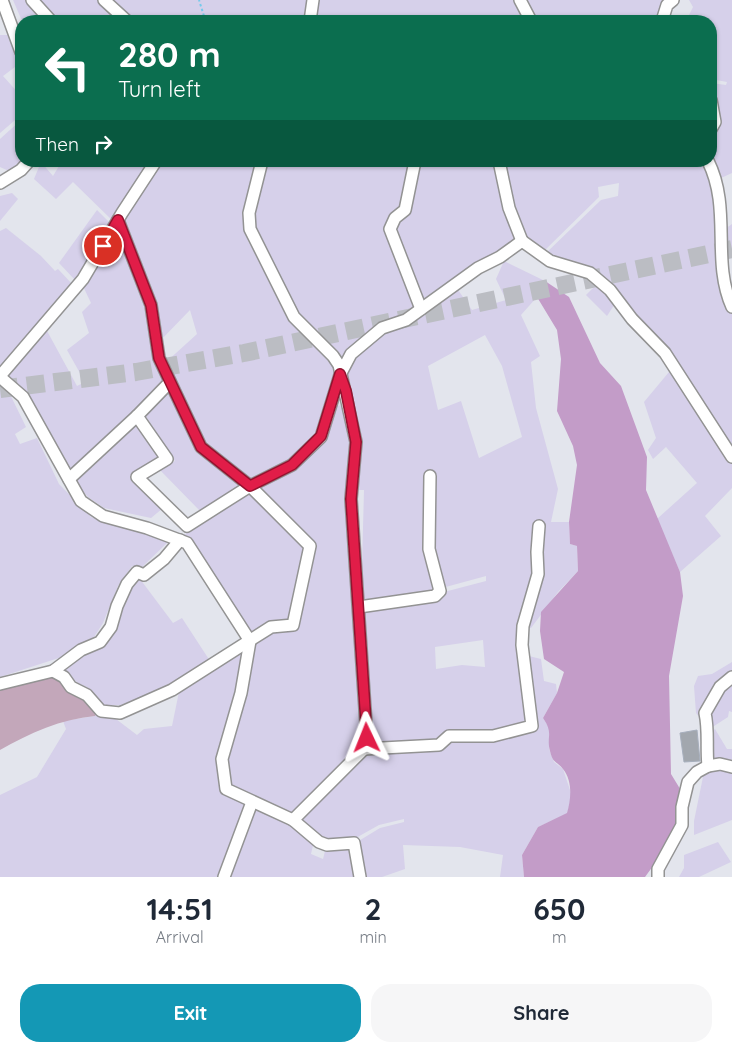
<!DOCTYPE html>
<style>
body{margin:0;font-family:Quicksand,sans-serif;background:#f6f6f7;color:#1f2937;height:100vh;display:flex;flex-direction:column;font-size:19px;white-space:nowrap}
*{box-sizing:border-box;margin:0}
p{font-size:16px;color:#747a83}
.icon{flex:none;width:28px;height:28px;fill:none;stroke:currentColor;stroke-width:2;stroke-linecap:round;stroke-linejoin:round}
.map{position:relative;height:877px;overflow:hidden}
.drawer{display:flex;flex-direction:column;background:#fff;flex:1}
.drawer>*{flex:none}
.banner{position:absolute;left:15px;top:15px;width:702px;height:152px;border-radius:20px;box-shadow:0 1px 4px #0004;background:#0b6e4f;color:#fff;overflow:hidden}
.pin{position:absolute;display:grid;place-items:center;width:42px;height:42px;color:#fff;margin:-21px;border:2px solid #fff;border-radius:50%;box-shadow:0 1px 5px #0007}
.me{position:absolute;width:55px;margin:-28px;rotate:358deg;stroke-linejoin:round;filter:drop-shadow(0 0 4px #0008)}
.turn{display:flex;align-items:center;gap:18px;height:105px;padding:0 20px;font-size:22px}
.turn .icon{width:65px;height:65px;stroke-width:2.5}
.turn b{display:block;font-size:35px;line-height:42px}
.then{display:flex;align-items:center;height:48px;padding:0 20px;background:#0003;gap:10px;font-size:19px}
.eta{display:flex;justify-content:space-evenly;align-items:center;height:85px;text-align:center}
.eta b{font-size:30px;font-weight:700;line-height:35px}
.cta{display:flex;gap:10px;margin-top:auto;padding:10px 20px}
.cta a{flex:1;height:58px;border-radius:20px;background:#1498b5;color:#fff;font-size:20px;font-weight:700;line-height:58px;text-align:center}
.cta a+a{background:#f6f6f7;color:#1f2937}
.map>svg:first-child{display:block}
</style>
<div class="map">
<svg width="732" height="877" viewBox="0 0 732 877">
<rect width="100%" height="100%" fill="#e3e5ed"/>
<g fill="#d6d0ea" fill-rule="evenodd">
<path d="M13,0H28L47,21H22Z"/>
<path d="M36,0H101L125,21H55Z"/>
<path d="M111,0H308L304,21H195L200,18L190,21H139L131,18Z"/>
<path d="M316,0H518L528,21H312Z"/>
<path d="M522,0H669L658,21H533Z"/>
<path d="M689,0H732V173L721,178L711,161V134L718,118L711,93V83L726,85L727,82L711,79V21H686L693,7Z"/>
<path d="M0,35H8L19,64L3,76L21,96V115L0,133Z"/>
<path d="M21,120V161L11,172L0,167V139Z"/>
<path d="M62,161H153L114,222L73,182L56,199L34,179L41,162L53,176Z"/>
<path d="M159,161H261L245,223L248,241L292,320L333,366L336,375L319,434L289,463L252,482L203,445L165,363L197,334L190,310L160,341L121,221Z"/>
<path d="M265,161H413L404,209L390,220L416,310L391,323L342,366L296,316L253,229L252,215Z"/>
<path d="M419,161H496L519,240L422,306L393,229Z"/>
<path d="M501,161H706L714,176L732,312V443L730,444L599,276L545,254L601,200L618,196L619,183L598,187L599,197L542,253L523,238Z"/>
<path d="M12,193L18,199L0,221V196Z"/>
<path d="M97,210L112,225L76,281L59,263Z"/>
<path d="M732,224V255L726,256L725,229Z"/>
<path d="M6,228L41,256L55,271L58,269L73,285L0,369V231Z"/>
<path d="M118,228L148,305L166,381L70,473L3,375L46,329L77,386L85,382L67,350L89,333L82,312L91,303L82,284Z"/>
<path d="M504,261L545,281L537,297L521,315L540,356L531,362L536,408L558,489L551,522H569L570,544L577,546L578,571L558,592L531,628H525L541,574L539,552L542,524H538L535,552L537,572L519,631L520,672L530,724L493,734H448L437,743L370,746L362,608L436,598L444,592L486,581V576L442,588L431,548L433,473H430L427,550L437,589L433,594L361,604L364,490H354L358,462L356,434L354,410L343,371L357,351L383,330L408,320L456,287L472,310L506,300L496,279ZM485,335L502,366L522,437L479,458L461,401L438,410L428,366ZM483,640L485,667L462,665L436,669L435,647Z"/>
<path d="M598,283L616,302L607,316L586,295Z"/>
<path d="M669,372L711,433L732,454V488L705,516L721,536L680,572L657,519L697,483L666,447L653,459L648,450L656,438L644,402Z"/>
<path d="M0,380L4,382L26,427L15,434L20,444L37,438L59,484L91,517L169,541L141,568L132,566L118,586L103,623L94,637L71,654L0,677Z"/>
<path d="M170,390L192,444L204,457L242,486L201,512L160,470L175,461L145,415Z"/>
<path d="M332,405L347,406L353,443L364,738L360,748L293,815L230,788L225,759L254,645L272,633L294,630L313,544L257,488L322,438Z"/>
<path d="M135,423L162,457L130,475L163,508L151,518L104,508L88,497L75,482L95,464L113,442Z"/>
<path d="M250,491L304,546L291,621L252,636L184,535Z"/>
<path d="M137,575L173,623L182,618L210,661L165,687L121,705H104L87,687L78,683L62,669L82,654L104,644Z"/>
<path d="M244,650L228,732L224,790L249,803L221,877H0V795L37,777L66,729L63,721L95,716L96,712L112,716L137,735L144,729L172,726L181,682Z"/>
<path d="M525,655L541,659L544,681L556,684L557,693L543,718L550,729L549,749L554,762L563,769L572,796L567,814L538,827L522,855L524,877H500L503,855L460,847L403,845L405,869L382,877H364L357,842L380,828L404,822V819L379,825L354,839L326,843L297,821L365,751L533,727Z"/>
<path d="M732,662V675L704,723L696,713L694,686L698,676L712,674Z"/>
<path d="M732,679V712L729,711L728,717L711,728L708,709Z"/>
<path d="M715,729L727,749H732V765L711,763L709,734Z"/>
<path d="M717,768L732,769V820L694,835V821L704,772Z"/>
<path d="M254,805L292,822L314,841L311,854L323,859L326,847L352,846L357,877H226Z"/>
<path d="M718,842L731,862L699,877H679L684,868V855Z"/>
</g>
<path fill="#c39cc8" d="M545,281L569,297L600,363L621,386L647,457L646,490L680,572L683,596L669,676L671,774L685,797L680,829L645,877H524L522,855L538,827L567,813C571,800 573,781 563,769C557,761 553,764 550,751C546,736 554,734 543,718L557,693L564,672L544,659L540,631L541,612L578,571L577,546L570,544L569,522L577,465L573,446L557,411L561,359L557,330L537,297Z"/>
<path fill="#c3a7ba" d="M50,674C68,678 86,697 96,712L95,716C61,719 30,733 0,750V688Z"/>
<path fill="#a2a7ae" stroke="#a7afbd" d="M697,730L700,761L684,762L680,733Z"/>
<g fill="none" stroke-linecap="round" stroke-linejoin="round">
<path stroke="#bbbdc3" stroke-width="18" stroke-dasharray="18 9" stroke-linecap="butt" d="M0,389L136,372L244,353L732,249"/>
<defs>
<g id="minor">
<path d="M2,0L21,52"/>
<path d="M32,0L51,21"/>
<path d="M104,0L127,21"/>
<path d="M520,0L531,21"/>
<path d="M310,21L313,0"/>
<path d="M662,21L667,5L673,0"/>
<path d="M711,100L715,122L711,129"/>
<path d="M262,161L249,213L250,229L294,317L333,356L339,365L356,442L351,499L367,739L364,749L293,820"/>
<path d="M415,161L405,210L395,218L390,229L421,309"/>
<path d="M499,161L509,208L522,241"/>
<path d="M708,161C732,209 711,260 732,307"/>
<path d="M0,183L21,170L29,161"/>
<path d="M118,220L151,305L159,358L201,447L250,486L292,465L321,437L340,375L351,354L382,328L406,320L478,268L500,257L522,241L550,261L590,273L610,290L632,319L665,353L732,457"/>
<path d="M0,376L83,279L122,213L156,161"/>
<path d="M0,377L23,397L81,501L103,516L147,528L187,543L250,641L241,693L222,759L226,789L293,820L319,842L327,845L354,843L360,877"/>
<path d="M137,416L170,382"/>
<path d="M359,607L435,596L440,591L429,549L430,476"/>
<path d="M53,671L64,677L71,687L87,695L101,711L120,713L172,690L271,627L293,625L310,546L250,486L187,526L137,477L167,459L137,416L69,479"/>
<path d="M732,677L720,687L705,713C709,731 706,748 708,766L720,764L732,767"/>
<path d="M0,684L53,671L81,650L100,642L111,627L117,606L127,584L137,572L144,575L164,559L180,540"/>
<path d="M364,749L439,745L449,736H493L532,726L522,645L523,626L538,574L537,552L539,526"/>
<path d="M224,877L252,802"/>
<path d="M658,877V869L682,825V807L688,782L697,772L708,766"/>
</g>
</defs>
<use href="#minor" stroke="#939393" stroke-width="14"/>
<path stroke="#76caeb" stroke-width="2" stroke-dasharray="2.5 2.5" stroke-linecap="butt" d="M190,21L204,16L199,0"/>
<use href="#minor" stroke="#fff" stroke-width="11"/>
</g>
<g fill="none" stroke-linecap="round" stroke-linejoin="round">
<defs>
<path id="route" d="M103,246L118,220L151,305L159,358L201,447L250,486L292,465L321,436L340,374L346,391L356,442L351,499L367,738"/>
</defs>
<use href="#route" stroke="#92132f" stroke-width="12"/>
<use href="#route" stroke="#e11d48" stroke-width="9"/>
</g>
</svg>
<div class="pin" style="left:103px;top:246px;background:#d93025"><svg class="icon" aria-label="arrive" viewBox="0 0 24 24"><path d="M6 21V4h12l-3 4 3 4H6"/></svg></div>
<svg class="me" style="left:367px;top:738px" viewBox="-20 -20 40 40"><path d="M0-17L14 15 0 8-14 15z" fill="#e11d48" stroke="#fff" stroke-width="4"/></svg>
<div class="banner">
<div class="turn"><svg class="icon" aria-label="left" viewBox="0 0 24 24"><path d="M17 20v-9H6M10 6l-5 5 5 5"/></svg><div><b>280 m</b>Turn left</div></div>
<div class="then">Then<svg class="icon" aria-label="right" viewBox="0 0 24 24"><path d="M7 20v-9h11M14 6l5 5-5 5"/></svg></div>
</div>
</div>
<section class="drawer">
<div class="eta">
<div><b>14:51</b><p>Arrival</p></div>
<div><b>2</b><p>min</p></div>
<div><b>650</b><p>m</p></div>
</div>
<div class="cta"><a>Exit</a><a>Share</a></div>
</section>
